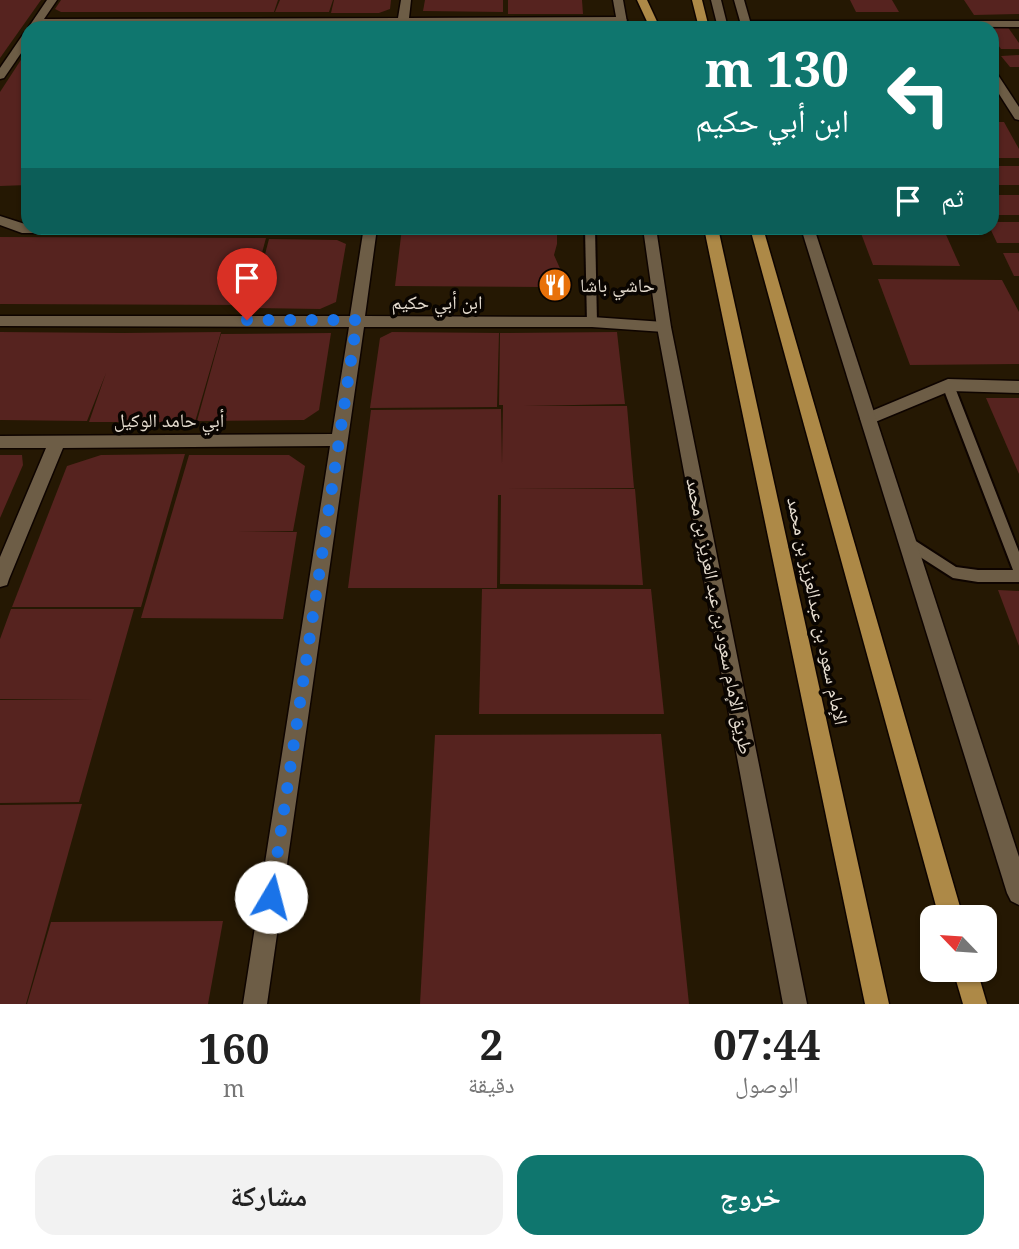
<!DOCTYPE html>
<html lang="ar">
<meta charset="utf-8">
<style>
body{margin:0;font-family:"Noto Serif","Noto Naskh Arabic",serif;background:#f2f2f2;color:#222;direction:rtl;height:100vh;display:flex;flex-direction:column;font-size:26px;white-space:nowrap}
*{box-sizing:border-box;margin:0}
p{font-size:23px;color:#767676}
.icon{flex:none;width:38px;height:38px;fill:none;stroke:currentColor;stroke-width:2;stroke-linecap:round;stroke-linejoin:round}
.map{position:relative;height:1004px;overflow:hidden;direction:ltr}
.panel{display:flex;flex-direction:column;background:#fff;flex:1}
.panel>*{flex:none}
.hud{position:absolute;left:21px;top:21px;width:978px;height:214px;border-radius:21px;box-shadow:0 2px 5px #0004;direction:rtl;background:#0f766e;color:#fff;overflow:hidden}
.needle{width:46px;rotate:295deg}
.fabs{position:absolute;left:920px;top:905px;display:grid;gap:14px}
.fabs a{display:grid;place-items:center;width:77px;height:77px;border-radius:14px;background:#fff;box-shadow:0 2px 5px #0004;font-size:35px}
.pin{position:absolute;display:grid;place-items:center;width:60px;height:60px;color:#fff;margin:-72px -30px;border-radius:50% 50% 50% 0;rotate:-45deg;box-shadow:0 0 7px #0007}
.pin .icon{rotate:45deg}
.me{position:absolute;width:77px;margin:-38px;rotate:8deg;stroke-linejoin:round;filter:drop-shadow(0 0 5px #0008)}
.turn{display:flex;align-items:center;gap:24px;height:147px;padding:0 35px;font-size:32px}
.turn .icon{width:91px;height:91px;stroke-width:2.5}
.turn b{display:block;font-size:49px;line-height:60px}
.then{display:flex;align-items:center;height:66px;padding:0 35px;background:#0003;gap:14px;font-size:26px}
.eta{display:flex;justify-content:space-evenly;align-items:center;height:119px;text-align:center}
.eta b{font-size:42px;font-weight:700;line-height:49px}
.cta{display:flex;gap:14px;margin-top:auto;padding:14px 35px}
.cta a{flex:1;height:80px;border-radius:21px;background:#0f766e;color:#fff;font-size:28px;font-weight:700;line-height:80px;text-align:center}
.cta a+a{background:#f2f2f2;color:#222}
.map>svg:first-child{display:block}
</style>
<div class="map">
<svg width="1019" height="1004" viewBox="0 0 1019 1004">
<rect width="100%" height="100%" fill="#251803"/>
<g fill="#56231f">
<path d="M0,0H41L0,58Z"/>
<path d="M61,0H278L274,12H61L55,9Z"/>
<path d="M280,0H333L329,12H275Z"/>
<path d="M334,0H391L390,9L379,13H331Z"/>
<path d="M425,0H503V12L423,11Z"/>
<path d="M508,0H582L583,14H508Z"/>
<path d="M850,0H892L899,12H856Z"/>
<path d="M964,0H1019V14L974,15Z"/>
<path d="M51,25L117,26V28H44Z"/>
<path d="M162,25L219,26V28H155Z"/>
<path d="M992,26H1007L1019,43V49H1001L992,37Z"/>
<path d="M28,49V185L0,186V92Z"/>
<path d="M1019,55V67H1010L1001,56Z"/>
<path d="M992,122H1004L1019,149V158H992Z"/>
<rect x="992" y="166" width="27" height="19"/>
<rect x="992" y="195" width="27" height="20"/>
<path d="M992,222H1019V243H997L990,228H992Z"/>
<path d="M402,228H557V244L554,255L562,273L556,282L543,287L395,286Z"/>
<path d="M859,228H943L960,266L873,265Z"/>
<path d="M0,237L266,238L248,305L0,304Z"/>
<path d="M269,239L337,240L346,244L336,302L320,309L251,308Z"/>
<path d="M1003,253H1019V276H1014Z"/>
<path d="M878,279L1002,280L1019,312V364L910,365Z"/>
<path d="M0,332L123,333L221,332L195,422H89L106,373L87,421L0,420Z"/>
<path d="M392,332L499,333L497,407L370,408L380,338Z"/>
<path d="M617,332L625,404L524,406H627L634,488H503L635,489L643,585L500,584L501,495H498L497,588H348L371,410L501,409L502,464L503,405H499L500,333Z"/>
<path d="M331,333L319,410L304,420L197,421L221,334Z"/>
<path d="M986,398H1019V474Z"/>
<path d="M185,454L141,607H12L67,466L101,455Z"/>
<path d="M0,455H22L23,465L0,518Z"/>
<path d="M189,455H289L305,466L293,531L236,532H297L283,619L141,618Z"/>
<path d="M482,589H651L664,714H479Z"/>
<path d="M998,590L1019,591V646Z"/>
<path d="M11,609H134L79,802L0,803V700L92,699H0V639Z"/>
<path d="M661,734L689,1004H420L435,735Z"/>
<path d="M82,804L26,1004H0V805Z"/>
<path d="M223,921L208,1004H27L51,922Z"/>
</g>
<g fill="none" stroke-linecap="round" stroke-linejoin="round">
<defs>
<g id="lane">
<path d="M585,228H595L597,322L592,326L587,322Z"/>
<path d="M948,381L954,385L1019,552V582H978L953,578L903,546L901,542L903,538L907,537L911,538L956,567L978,570H1013L942,385Z"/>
</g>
<g id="street">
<path d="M47,0H57L44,19L398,18L401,0H411L409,18L622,17L627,20L622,23L408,24L407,28H397V24L40,25L38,28H28Z"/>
<path d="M746,21H1019V27L742,26L741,24Z"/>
<path d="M28,32V43L4,78L0,79V68L24,33Z"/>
<path d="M992,71L996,72L1019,107V120L1015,119L992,83Z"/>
<path d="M0,216L28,225V228H377L365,316L592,317L664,322L671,327L664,332L592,327H364L267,1004H243L330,446L63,448L9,579L7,585L0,587V557L46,448H0V436L332,434L349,327L0,326V316H350L363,233H22L0,225Z"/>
<path d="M948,379L1019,381V393L950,391L868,425L860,419L862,415Z"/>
</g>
<g id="secondary">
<path d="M613,0H623L628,28H618Z"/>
<path d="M711,0H721L728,28H718Z"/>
<path d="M734,0H744L752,28H742Z"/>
<path d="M643,228H656L671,327L807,1004H783L657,327Z"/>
<path d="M801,228H814L1019,857V905L1011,901L1007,893Z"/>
</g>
<g id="primary">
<path d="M637,0H647L660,28H650Z"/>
<path d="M692,0H702L709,28H699Z"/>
<path d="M704,228H718L889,1004H865Z"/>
<path d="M750,228H763L963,917H939Z"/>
<path d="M953,970H977L987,1004H963Z"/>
</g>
</defs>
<use href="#lane" stroke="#0e0400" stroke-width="4"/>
<use href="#street" stroke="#0e0400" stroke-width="3"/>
<use href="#secondary" stroke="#0e0400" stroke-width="3"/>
<use href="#primary" stroke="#0e0400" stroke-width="3"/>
<use href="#lane" fill="#6d5d46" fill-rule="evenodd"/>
<use href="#street" fill="#6d5d46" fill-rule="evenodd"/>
<use href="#secondary" fill="#6d5d46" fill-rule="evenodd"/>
<use href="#primary" fill="#ad8947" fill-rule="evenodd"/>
</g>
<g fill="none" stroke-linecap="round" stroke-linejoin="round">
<path stroke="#1a73e8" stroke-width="12" stroke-dasharray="0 21.6" d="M247,320H357L271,897"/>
</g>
<defs>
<symbol id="restaurant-disc" viewBox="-11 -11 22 22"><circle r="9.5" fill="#e8710a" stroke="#0a0501"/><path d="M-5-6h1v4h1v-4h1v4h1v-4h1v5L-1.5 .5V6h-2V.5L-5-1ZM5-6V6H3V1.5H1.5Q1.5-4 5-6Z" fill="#fff"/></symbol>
</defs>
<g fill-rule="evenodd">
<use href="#restaurant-disc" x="536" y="266" width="38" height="38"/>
</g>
<g text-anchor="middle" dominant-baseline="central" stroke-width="7" stroke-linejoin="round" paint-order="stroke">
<g font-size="19" fill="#e6ddd0" stroke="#0a0501" text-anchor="start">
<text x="580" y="285">حاشي باشا</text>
</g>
<g font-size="19" fill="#e6ddd0" stroke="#0a0501">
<text x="437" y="302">ابن أبي حكيم</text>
<text x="169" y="420">أبي حامد الوكيل</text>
<text transform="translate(818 611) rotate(78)">الإمام سعود بن عبدالعزيز بن محمد</text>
<text transform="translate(720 616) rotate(79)">طريق الإمام سعود بن عبد العزيز بن محمد</text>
</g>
</g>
</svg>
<div class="fabs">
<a><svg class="needle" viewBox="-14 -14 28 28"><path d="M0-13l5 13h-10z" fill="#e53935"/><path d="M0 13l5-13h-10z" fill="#767676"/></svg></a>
</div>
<div class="pin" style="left:247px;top:320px;background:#d93025"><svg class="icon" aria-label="arrive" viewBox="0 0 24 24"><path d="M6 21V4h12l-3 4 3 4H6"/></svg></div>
<svg class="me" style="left:271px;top:897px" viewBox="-20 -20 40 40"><circle r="19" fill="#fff"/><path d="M0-13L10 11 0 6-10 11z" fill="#1a73e8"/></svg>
<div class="hud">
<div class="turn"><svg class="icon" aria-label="left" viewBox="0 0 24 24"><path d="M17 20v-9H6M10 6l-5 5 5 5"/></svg><div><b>130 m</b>ابن أبي حكيم</div></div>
<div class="then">ثم<svg class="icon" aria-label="arrive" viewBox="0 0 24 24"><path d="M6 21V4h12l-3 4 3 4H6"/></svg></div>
</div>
</div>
<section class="panel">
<div class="eta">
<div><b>07:44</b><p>الوصول</p></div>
<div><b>2</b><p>دقيقة</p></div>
<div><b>160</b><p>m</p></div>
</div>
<div class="cta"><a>خروج</a><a>مشاركة</a></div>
</section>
